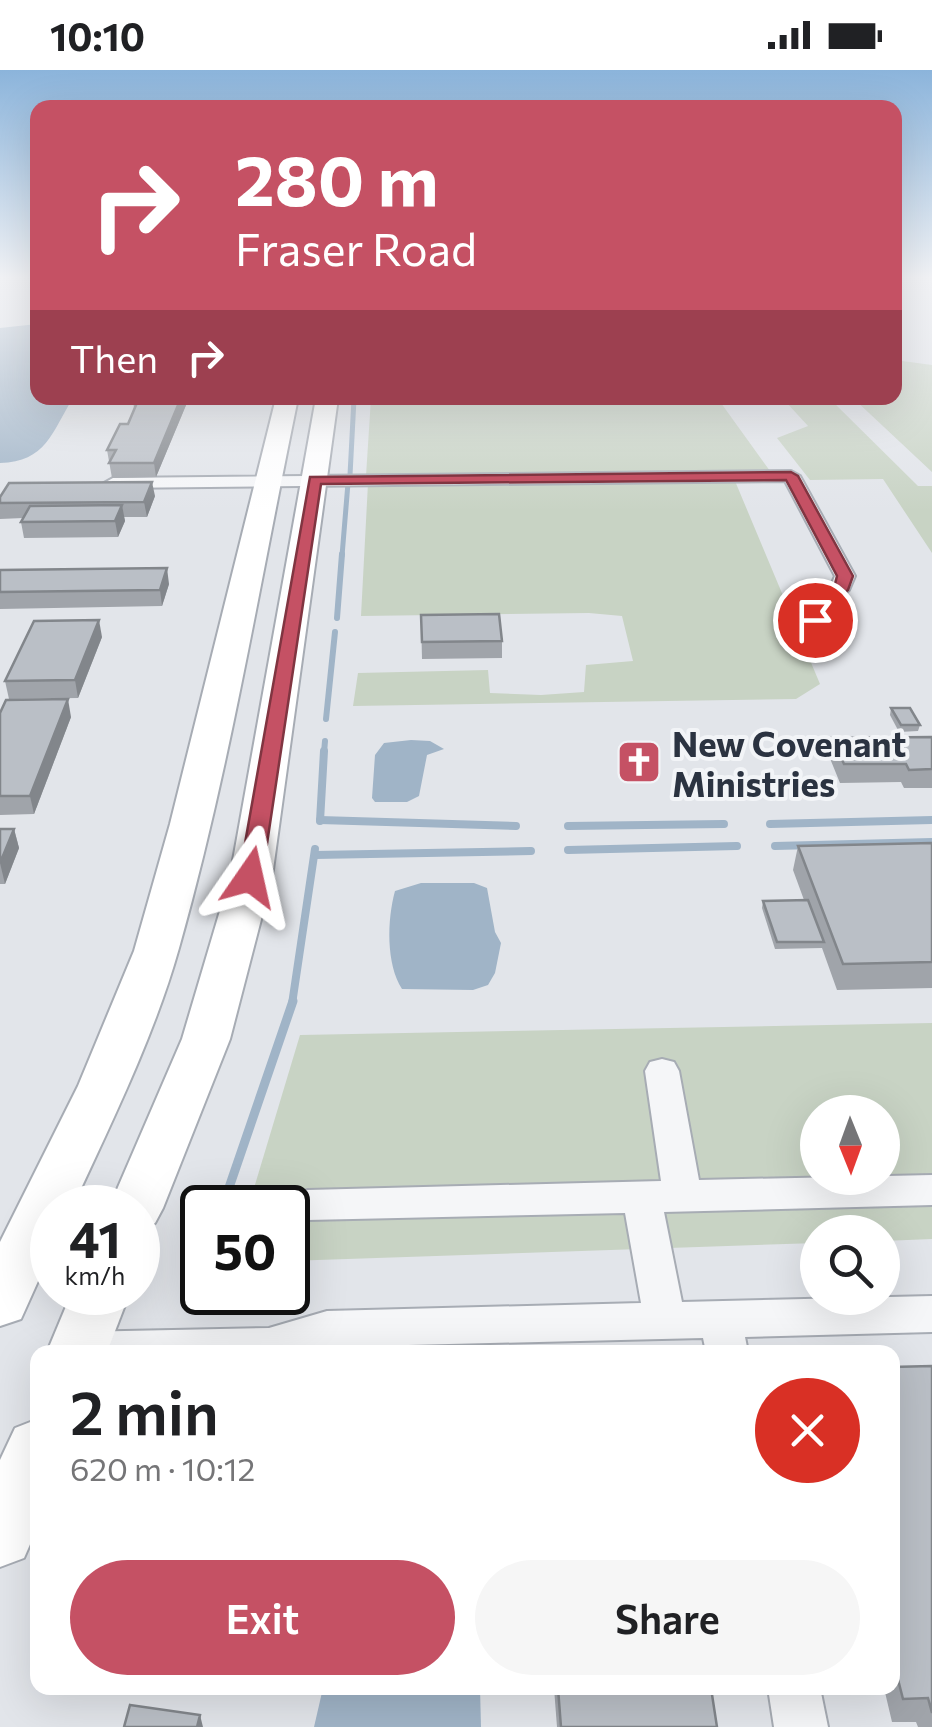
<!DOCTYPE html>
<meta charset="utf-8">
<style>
body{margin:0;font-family:Commissioner,sans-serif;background:#f6f6f6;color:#202124;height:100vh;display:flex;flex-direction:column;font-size:38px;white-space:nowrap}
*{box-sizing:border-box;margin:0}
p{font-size:32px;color:#757577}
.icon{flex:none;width:55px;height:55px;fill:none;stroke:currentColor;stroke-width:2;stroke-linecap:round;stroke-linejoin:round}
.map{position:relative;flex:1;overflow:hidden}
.sheet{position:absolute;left:30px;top:1275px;width:870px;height:350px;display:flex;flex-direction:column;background:#fff;border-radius:20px;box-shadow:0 10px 40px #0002}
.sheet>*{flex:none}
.guide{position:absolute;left:30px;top:30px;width:872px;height:305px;border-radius:20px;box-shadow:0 10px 40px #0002;background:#c55164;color:#fff;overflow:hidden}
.needle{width:65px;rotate:179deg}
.buttons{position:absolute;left:800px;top:1025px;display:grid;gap:20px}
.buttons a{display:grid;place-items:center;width:100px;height:100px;border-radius:50%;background:#fff;box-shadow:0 10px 40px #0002;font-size:50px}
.speed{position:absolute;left:30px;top:1115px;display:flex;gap:20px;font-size:50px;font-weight:700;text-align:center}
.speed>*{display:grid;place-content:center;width:130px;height:130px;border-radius:50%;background:#fff;box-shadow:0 10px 40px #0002;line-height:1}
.speed small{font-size:25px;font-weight:400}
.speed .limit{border:5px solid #111;border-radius:15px;background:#fff;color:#111}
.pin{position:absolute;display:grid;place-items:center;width:85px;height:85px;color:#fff;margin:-42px;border:5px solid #fff;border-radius:50%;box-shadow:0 2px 10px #0007}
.me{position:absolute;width:110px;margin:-55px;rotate:11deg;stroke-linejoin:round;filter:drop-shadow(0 0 8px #0008)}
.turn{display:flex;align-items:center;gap:35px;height:210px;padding:0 40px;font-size:45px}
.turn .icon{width:130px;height:130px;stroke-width:2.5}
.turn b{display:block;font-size:70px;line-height:85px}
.then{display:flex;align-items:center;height:95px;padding:0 40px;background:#0003;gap:20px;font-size:38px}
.round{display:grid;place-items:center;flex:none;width:105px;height:105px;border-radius:52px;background:#f6f6f6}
.headline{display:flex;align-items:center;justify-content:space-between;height:170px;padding:0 40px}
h1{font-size:60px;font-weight:600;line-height:75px}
.button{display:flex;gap:20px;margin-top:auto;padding:20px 40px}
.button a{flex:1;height:115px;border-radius:60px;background:#c55164;color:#fff;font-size:40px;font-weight:600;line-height:115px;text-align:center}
.button a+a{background:#f6f6f6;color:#202124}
.status{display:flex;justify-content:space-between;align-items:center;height:70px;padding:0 50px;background:#fff;direction:ltr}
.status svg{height:28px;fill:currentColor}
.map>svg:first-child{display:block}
</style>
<div class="status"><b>10:10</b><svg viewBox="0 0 49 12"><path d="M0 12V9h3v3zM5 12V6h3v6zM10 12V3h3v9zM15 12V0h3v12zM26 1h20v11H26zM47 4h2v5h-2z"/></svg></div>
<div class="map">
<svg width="932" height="1657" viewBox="0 0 932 1657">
<rect width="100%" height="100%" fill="#e2e5ea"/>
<g fill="#c8d3c4" fill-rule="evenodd">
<path d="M895,290L932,295V402L853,328H895Z"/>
<path d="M371,328H829L918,416H932V483L883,409L810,410L777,368L808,356L786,332L721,333L770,401L366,406Z"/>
<path d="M735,411L820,614L796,629L353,636L358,603L488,600L490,623L541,625L584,622L586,595L633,591L622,546L589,543L361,546L368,413Z"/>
<path d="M932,953V1169L883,1171L882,1162H818L817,1173L288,1191V1138H248L300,965ZM818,1042H882V1108H818Z"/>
</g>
<g fill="#a0b4c7">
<path d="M37,254L38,328H73C52,362 46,392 0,393V258Z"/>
<path d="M411,670L430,671L444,679L427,685L419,726L407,732H375L372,728L375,685L384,673Z"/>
<path d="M421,813H474L487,818L495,862L501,873L495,903L488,915L473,920L402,919C386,894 387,850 395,821Z"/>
<path d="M323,1618H480L481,1657H314Z"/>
</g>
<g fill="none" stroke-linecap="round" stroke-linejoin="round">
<g stroke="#a0b4c7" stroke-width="5">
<path d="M350,405L354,329"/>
<path d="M342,486L348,413"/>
</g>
<g stroke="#a0b4c7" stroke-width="6">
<path d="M337,548L342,484"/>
<path d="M326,649L335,562"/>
<path d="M324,683L325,671"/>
</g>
<g stroke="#a0b4c7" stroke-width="8">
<path d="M320,750L516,756"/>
<path d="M320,751L324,681"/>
<path d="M770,754L932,750"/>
<path d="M568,756L724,754"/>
<path d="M775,776L932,772"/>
<path d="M568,780L737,776"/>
<path d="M315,785L531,781"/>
<path d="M292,934L315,779"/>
</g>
<g stroke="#a0b4c7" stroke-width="9">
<path d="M222,1138L293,931"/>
<path d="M185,1230L202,1190"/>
</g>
<defs>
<g id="street">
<path d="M791,401L800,406L855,506L849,520L824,541L834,569L823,576L812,569L802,539L832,513L835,506L785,411L113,418L104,413L113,408Z"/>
<path d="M662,989L674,992L679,1001L699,1110L932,1105V1135L664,1142L682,1232L932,1226V1262L745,1267L748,1282H706L703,1268L327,1277L310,1282H56L62,1268L77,1262L269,1258L327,1241L641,1233L625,1143L308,1150L294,1146L289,1135L294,1124L308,1120L661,1111L645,1001L650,992Z"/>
<path d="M768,1618H820L828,1657H774Z"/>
</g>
<g id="secondary">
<path d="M276,328H298C260,511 230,698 179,878C154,967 111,1053 72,1138H52V1180L21,1249L0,1256V1172L78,1016L134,881L170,754Z"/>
<path d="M316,328H338L272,807L230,969L163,1138L155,1153L138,1159V1138H109L182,969L230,807Z"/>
<path d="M72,1222H130L107,1282H47Z"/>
<path d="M38,1349V1456L24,1488L0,1497V1390L15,1358Z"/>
</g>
</defs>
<use href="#street" stroke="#a7acb4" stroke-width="4"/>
<use href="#secondary" stroke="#a7acb4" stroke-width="4"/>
<use href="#street" fill="#f5f6f8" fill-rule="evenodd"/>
<use href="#secondary" fill="#fff" fill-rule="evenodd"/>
</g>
<g fill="#a0a4aa">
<path d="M133,329L189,328L156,407L112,408L107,380L128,354L134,339Z"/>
<path d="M155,426L147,447H124L125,451L118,467L24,468L21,452L23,448L0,449V427Z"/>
<path d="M0,500L169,514L162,536L0,539Z"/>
<path d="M421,545L502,571V588L422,589Z"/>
<path d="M102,567L78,628L9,629L5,611Z"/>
<path d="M891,638L920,655L918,661L899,662L890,645Z"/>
<path d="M0,643L71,647L34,744L0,745Z"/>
<path d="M932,667V718H904L901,712L840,713L829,686L832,668Z"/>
<path d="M0,759H14L19,778L5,814H0Z"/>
<path d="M932,773V918L837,920L822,878L775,879L762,838L763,831L804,830L793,800L798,776Z"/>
<path d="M932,1296V1657H918L916,1652H892L884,1618H892V1297Z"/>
<path d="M554,1618H711L717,1657H557Z"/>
</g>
<g fill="#82868b">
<path d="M181,328H189L156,407L154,393Z"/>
<path d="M152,412L155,426L147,447L144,432Z"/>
<path d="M122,435L125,451L118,467L115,451Z"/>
<path d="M167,498L169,514L162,536L160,520Z"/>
<path d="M99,550L102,567L78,628L75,610Z"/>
<path d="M68,629L71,647L34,744L30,726Z"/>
<path d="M14,759L19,778L5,814L0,793Z"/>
<path d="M200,1645L203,1657H197Z"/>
</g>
<g fill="#babfc6" stroke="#82868b" stroke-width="2.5">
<path d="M133,329L181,328L154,393H109L116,380H107L120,354H128L139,328Z"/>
<path d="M152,412L144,432L0,433V427L9,413Z"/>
<path d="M122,435L115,451L21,452L30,436Z"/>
<path d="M167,498L160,520L0,522V500Z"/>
<path d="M499,544L502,571L422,572L421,545Z"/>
<path d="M99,550L75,610L5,611L34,551Z"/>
<path d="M68,629L30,726H0V643L6,630Z"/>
<path d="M891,638H910L920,655H901Z"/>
<path d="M932,667V699L909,700L906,694H844L832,668Z"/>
<path d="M0,759H14L0,793Z"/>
<path d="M932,773V892L843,894L798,776Z"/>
<path d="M808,830L824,872H777L763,831Z"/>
<path d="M932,1296V1643L928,1628L903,1629L892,1586V1297Z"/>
<path d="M558,1618H711L717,1657H561Z"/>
<path d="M130,1635L200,1645L197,1657H124Z"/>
</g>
<linearGradient id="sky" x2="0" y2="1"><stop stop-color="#8bb4db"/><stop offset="0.47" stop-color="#f2f3f6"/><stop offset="1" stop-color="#f2f3f6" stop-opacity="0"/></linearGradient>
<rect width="932" height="441" fill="url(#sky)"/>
<path fill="#c55164" stroke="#803541" stroke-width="2.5" d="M791,402L798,406L853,506L848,520L822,540L823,550L815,556L807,550L805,539L835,514L837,506L786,410L321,414L262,807L258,812H243L239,807L310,407Z"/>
<defs>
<symbol id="church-square" viewBox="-11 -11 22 22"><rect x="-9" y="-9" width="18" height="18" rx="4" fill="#c55164" stroke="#f2f4f7"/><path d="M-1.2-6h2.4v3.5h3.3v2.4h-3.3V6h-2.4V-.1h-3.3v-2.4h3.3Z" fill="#fff"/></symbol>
</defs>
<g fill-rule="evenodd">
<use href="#church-square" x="614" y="667" width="50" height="50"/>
</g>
<g text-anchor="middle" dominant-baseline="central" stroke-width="8" stroke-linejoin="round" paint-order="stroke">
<g font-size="35" font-weight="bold" fill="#2b3341" stroke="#f2f4f7" text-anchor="start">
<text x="672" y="672">New Covenant<tspan x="672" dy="40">Ministries</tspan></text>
</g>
</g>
</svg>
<div class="buttons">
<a><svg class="needle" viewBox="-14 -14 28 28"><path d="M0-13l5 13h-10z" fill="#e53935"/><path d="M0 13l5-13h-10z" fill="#757577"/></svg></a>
<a><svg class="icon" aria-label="search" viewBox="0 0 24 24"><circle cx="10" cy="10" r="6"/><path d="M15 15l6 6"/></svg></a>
</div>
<div class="speed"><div>41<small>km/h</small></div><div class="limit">50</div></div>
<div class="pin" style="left:815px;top:550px;background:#d93025"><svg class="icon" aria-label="arrive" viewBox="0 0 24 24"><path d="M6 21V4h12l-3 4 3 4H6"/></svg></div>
<svg class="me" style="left:250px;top:807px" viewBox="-20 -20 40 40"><path d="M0-17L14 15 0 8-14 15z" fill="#c55164" stroke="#fff" stroke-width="4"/></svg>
<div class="guide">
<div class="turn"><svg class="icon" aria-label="right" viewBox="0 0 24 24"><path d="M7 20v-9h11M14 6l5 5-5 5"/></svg><div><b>280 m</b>Fraser Road</div></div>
<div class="then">Then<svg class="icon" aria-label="right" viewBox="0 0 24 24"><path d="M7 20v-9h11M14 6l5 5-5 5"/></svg></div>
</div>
<section class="sheet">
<div class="headline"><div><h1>2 min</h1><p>620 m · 10:12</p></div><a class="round" style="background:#d93025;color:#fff"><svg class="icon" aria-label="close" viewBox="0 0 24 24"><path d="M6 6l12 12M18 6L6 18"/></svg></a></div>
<div class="button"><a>Exit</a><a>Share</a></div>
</section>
</div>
